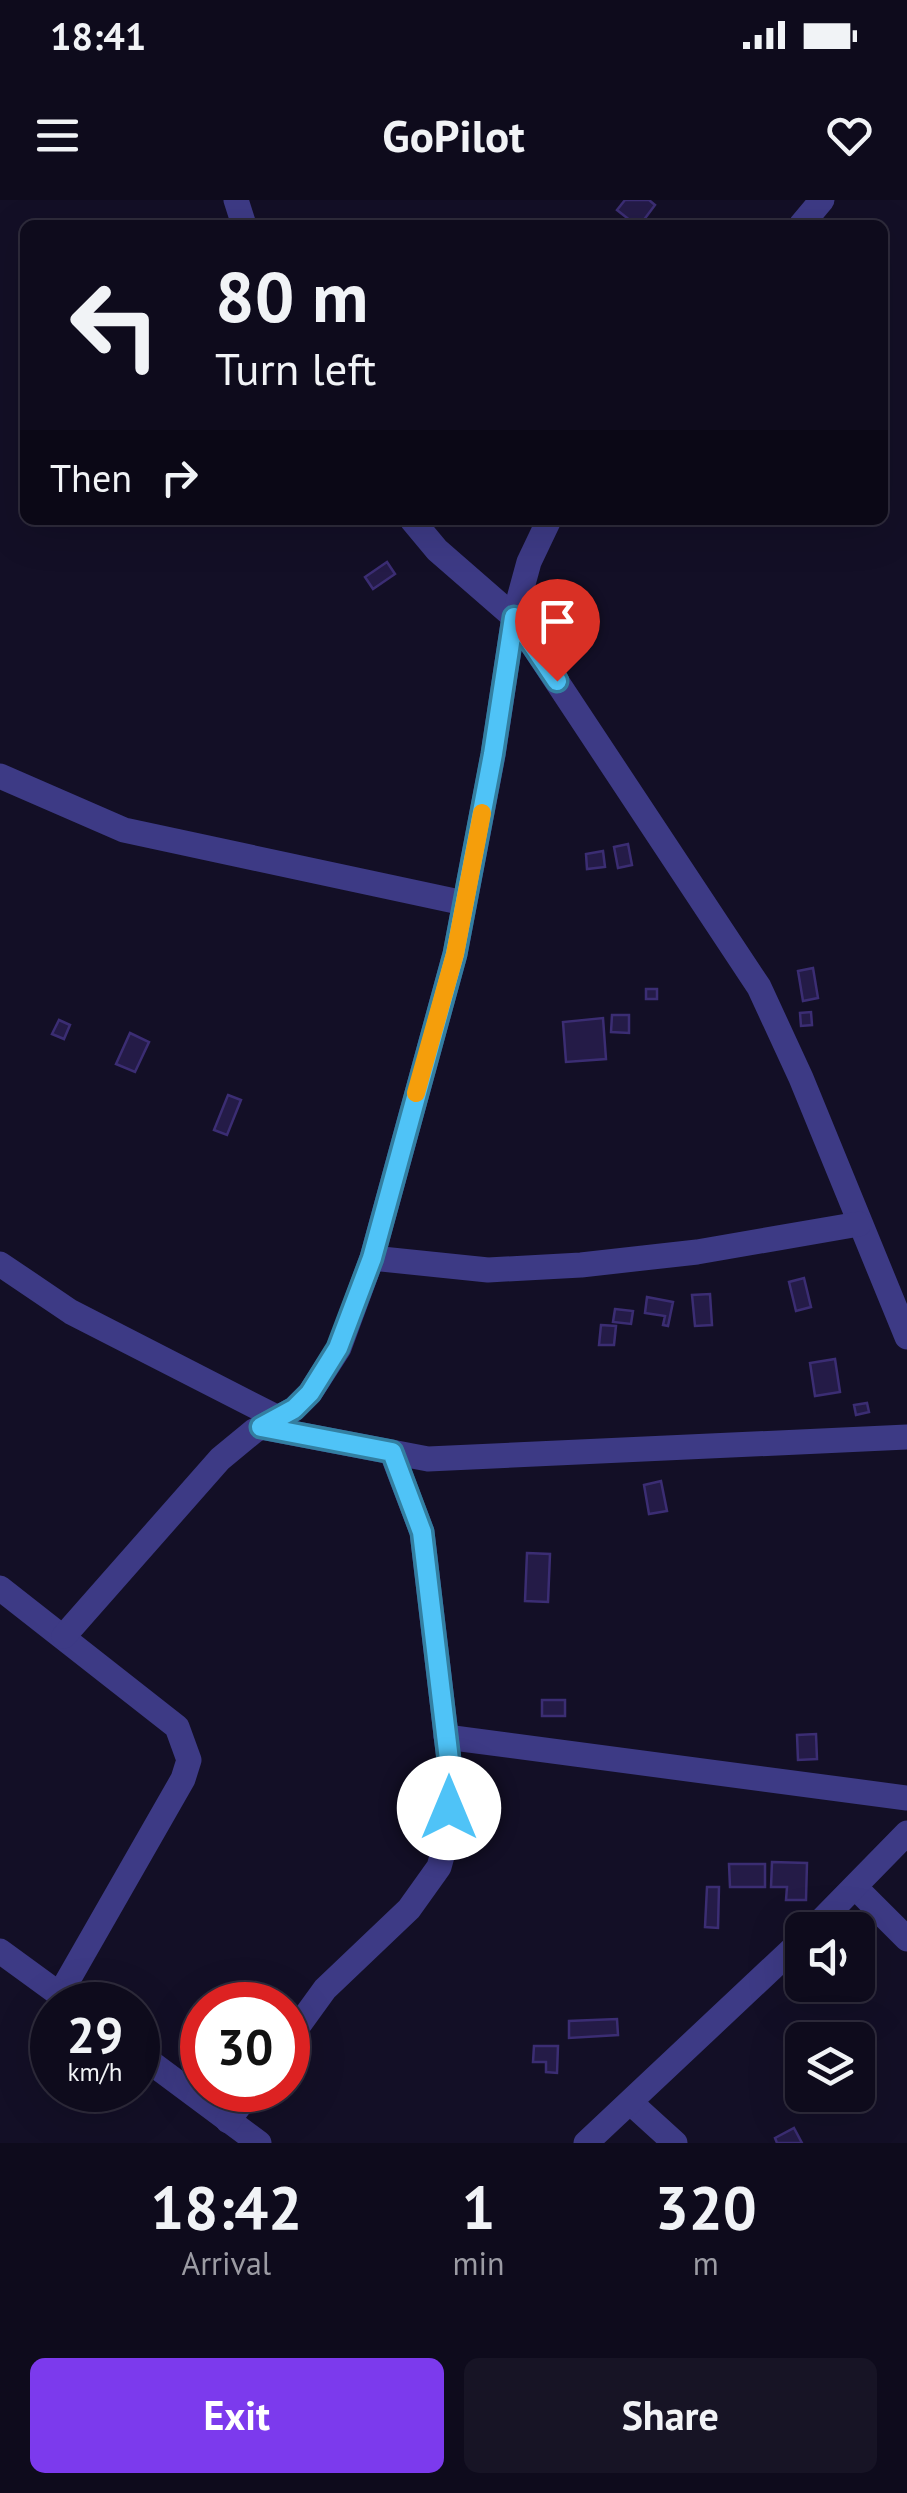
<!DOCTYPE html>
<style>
body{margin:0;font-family:"PT Sans",sans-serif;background:#171425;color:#f1f3f6;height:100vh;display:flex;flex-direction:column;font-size:38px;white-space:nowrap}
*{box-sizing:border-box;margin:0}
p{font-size:32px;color:#9b9ba3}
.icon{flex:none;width:55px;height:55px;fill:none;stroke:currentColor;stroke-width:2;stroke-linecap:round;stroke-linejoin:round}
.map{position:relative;height:1943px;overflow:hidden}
.details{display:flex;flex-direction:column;background:#0e0b1c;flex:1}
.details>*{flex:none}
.banner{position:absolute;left:20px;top:20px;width:868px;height:305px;border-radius:15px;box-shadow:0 10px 40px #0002,0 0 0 2px #2e2b3b;background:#0e0b1c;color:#f1f3f6;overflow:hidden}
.fabs{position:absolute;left:785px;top:1712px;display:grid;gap:20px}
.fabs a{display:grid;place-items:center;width:90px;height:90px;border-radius:15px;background:#0e0b1c;box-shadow:0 10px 40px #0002,0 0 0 2px #2e2b3b;font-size:50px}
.speed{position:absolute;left:30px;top:1782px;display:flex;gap:20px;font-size:50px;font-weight:700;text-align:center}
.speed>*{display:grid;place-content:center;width:130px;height:130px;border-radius:50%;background:#0e0b1c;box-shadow:0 10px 40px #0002,0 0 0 2px #2e2b3b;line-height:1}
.speed small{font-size:25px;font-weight:400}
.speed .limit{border:15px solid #d22;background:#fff;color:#111}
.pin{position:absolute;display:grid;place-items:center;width:85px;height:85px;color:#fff;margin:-102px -42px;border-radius:50% 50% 50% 0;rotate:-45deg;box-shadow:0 0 10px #0007}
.pin .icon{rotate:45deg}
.me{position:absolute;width:110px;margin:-55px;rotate:0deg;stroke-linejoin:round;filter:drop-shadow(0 0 8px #0008)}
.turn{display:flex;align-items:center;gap:35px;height:210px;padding:0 30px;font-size:45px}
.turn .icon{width:130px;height:130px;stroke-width:2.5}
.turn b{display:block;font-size:70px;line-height:85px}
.then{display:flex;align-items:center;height:95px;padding:0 30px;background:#0003;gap:20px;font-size:38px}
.eta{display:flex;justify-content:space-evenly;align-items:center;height:170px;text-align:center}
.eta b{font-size:60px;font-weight:600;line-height:70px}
.button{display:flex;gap:20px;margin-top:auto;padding:20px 30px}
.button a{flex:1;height:115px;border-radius:15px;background:#7c3aed;color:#fff;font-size:40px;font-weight:600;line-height:115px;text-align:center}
.button a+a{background:#171425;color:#f1f3f6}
.status{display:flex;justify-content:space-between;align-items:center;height:70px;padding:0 50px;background:#0e0b1c;direction:ltr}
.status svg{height:28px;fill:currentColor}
header{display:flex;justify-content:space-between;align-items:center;height:130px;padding:0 30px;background:#0e0b1c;font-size:45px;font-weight:600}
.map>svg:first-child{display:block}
</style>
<div class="status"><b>18:41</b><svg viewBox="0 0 49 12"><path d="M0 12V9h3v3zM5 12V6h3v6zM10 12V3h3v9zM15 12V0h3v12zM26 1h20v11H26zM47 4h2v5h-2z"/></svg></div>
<header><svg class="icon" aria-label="menu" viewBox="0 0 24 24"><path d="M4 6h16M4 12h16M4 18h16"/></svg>GoPilot<svg class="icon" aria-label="heart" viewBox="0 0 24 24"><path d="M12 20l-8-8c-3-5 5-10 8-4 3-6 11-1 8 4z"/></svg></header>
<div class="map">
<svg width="907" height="1943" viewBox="0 0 907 1943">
<rect width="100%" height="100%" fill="#130f26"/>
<g fill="#241b47" stroke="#3b2d73" stroke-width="2.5">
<path d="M625,0H649L655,5L640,25H636L617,10Z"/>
<path d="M387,362L395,374L373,389L365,377Z"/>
<path d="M628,644L632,665L618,668L614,647Z"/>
<path d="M603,651L605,667L587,669L586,654Z"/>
<path d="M813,768L818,798L803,801L798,771Z"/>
<rect x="646" y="789" width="11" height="10"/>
<path d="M811,812L812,825L801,826L800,813Z"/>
<path d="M612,815H629V833L611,832Z"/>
<path d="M603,818L606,859L566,862L563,822Z"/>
<path d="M59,820L70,825L64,839L52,834Z"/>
<path d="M130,833L149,842L135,872L116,864Z"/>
<path d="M228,895L241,900L227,935L214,930Z"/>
<path d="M804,1078L811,1107L796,1111L789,1082Z"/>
<path d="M710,1094L712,1125L695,1126L692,1095Z"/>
<path d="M647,1097L673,1102L668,1126L663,1125L665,1116L645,1113Z"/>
<path d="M615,1109L633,1111L631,1124L613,1122Z"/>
<path d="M601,1125L616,1126L614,1145H599Z"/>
<path d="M835,1159L840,1192L815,1196L810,1163Z"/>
<path d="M867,1203L869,1212L856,1215L854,1205Z"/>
<path d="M661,1281L667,1311L649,1314L644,1285Z"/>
<path d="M527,1353L550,1354L548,1402L525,1401Z"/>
<rect x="542" y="1500" width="23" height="16"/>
<path d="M816,1534L817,1559L798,1560L797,1535Z"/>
<path d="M772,1662L807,1663L806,1700H786L787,1687H771Z"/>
<path d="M729,1664H765V1687H730Z"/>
<path d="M707,1687H719L718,1728L705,1727Z"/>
<path d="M617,1819L618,1835L569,1838V1821Z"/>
<path d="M534,1846H558L557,1873L546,1872V1862H533Z"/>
<path d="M794,1928L802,1943H777L775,1938Z"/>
</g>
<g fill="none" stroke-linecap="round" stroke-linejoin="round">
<g stroke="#3d3a85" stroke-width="25">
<path d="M236,0L244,25"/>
<path d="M801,25L822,0"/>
<path d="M412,320L437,350L514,417L759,787L801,878L907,1137"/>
<path d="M0,576L124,630L464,703"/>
<path d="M372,1058L488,1070L581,1065L697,1052L859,1024"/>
<path d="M0,1064L71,1112L278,1218"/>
<path d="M261,1227L428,1259L907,1237"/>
<path d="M0,1388L177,1527L189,1560L183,1579L60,1794"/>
<path d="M64,1436L220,1259L254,1231L294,1209L310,1193L339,1148L372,1058L455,754L493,555L514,417L529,362L549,320"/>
<path d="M446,1537L907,1598"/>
<path d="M855,1687L907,1739"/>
<path d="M812,1730L907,1633"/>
<path d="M0,1751L74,1805"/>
<path d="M288,1840L325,1789L409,1709L439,1667L447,1638L451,1577L422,1332L392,1253"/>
<path d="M138,1853L259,1943"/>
<path d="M631,1903L675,1943"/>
<path d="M228,1921L251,1890"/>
<path d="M586,1943L802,1740"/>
</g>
</g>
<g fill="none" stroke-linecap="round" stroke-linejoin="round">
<defs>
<path id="route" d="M449,1608L451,1577L422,1332L392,1252L261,1227L294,1209L310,1193L338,1148L372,1058L455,754L493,554L514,417L557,481"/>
</defs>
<use href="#route" stroke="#337fa1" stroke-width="25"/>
<use href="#route" stroke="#4fc3f7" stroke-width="18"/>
<path stroke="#f59e0b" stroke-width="18" d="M416,893L455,754L482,613"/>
</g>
</svg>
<div class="fabs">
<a><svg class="icon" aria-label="sound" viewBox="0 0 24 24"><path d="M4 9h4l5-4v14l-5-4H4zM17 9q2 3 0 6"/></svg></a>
<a><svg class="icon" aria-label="layers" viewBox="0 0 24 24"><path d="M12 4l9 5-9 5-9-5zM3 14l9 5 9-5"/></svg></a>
</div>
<div class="speed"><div>29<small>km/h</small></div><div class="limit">30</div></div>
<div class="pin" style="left:557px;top:481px;background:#d93025"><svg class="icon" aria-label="arrive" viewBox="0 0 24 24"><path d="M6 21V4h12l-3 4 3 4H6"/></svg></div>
<svg class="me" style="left:449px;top:1608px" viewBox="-20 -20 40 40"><circle r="19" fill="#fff"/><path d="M0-13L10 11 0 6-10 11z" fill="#4fc3f7"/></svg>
<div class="banner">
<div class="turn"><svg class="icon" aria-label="left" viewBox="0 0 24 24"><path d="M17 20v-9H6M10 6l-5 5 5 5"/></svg><div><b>80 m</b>Turn left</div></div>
<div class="then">Then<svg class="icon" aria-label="right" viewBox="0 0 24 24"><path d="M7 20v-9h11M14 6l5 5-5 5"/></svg></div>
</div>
</div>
<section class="details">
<div class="eta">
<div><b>18:42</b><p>Arrival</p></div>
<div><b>1</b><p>min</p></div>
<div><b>320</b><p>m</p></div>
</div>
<div class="button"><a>Exit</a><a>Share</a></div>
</section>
